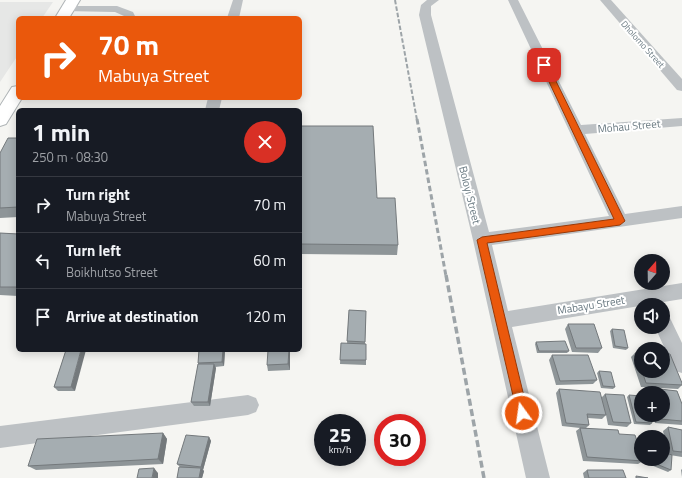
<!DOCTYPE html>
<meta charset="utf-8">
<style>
body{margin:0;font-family:"Titillium Web",sans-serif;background:#20242c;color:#f1f3f6;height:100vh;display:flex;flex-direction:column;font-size:15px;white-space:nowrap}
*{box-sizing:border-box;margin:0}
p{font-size:13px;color:#9ea1a6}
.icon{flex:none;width:22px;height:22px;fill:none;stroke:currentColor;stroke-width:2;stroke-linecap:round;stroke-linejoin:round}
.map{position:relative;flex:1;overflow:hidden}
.sheet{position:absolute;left:16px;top:108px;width:286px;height:244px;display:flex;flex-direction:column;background:#171b24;border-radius:6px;box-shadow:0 2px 10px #0003}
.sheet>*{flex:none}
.guide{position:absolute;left:16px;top:16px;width:286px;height:84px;border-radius:6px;box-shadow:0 2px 10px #0003;background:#ea580c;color:#fff;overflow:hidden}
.needle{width:26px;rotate:20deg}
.tools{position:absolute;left:634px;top:254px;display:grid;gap:8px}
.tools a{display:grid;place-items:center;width:36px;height:36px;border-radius:50%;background:#171b24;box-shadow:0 2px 10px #0003;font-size:20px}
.speed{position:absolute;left:314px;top:414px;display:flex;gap:8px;font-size:20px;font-weight:700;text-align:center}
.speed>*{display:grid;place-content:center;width:52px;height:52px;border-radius:50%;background:#171b24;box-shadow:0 2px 10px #0003;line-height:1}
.speed small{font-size:10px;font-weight:400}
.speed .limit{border:6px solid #d22;background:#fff;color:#111}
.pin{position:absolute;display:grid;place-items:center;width:34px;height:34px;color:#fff;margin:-17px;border-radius:8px;box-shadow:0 2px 6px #0006}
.me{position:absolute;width:44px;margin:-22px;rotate:346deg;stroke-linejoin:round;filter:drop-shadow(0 0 3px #0008)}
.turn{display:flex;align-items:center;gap:14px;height:84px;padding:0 16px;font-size:18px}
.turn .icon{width:52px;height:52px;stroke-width:2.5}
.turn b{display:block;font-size:28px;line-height:34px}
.round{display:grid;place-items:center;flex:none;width:42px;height:42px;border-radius:21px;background:#20242c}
.headline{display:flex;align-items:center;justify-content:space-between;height:68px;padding:0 16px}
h1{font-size:24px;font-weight:700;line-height:30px}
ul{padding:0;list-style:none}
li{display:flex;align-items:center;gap:12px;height:56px;padding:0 16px;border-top:1px solid #363941}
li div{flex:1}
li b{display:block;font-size:15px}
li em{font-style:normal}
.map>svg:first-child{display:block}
</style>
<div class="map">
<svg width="682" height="478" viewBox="0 0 682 478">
<rect width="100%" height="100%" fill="#f5f5f2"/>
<path fill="#e6e7e6" d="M0,2H53L42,18H18V55L0,82Z"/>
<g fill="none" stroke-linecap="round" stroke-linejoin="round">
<defs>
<g id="major">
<path d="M66,0H80L69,18H55Z"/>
<path d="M18,86V98H22L6,124L0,126V106L12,87Z"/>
</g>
</defs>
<use href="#major" stroke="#afb4b6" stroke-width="2"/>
<g fill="#bdc1c4" fill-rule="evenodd">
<path d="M233,0H243L239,18H227Z"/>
<path d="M427,0H439L431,6V15L489,232L609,216L508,0H518L581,125L682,118V126L585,134L625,214L682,206V218L492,245L508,311L682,283V299L512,327L550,478H526L473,240L419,15L421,5Z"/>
<path d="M600,0H611L682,79V91L677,90Z"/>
<path d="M68,6H117L133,12L136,18H124V16L115,12L64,11L63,9L64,7Z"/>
<path d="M208,98H222L219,110H205Z"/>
<path d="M663,316L670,318L682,343V373L675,371L655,327H663Z"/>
<path d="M248,395L256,398L259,405L256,412L248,415L0,448V426Z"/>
</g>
<use href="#major" fill="#fff" fill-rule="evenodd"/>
<path stroke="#9da4a8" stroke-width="2" stroke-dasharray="4.5 2" stroke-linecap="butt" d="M395,0L417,120"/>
<path stroke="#9da4a8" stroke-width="3" stroke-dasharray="5.5 3" stroke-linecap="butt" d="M417,119L446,276"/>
<path stroke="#9da4a8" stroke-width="3.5" stroke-dasharray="7 3.5" stroke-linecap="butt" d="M446,275L484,478"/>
</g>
<g fill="#8e9598">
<path d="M300,126L377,198L398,245L397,255L300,254Z"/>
<path d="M18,138V217L0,218V153Z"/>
<path d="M0,233L18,234V296L0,295Z"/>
<path d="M349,310L366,311L365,344L366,360V365L340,364L341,343L347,344Z"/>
<path d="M568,324L602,348L598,353L572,352L565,329Z"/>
<path d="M612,329L628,348L626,350L613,348L610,331Z"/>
<path d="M536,342L569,351L567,353H537L535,344Z"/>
<path d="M66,350L75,391H58L54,387Z"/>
<path d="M199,350H225L224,366L215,367L216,368L210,406H194L191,402L198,365V363Z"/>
<path d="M290,350V370L268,371L267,365Z"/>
<path d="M635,353H641V371H663L682,383V385L678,389L641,387L631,357Z"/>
<path d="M552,355L597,380L593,384L556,385L549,360Z"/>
<path d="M599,371L615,387L613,389L601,388L597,373Z"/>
<path d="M651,388L677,391L682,404V425L655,423L653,415H663V393H646Z"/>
<path d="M559,389L602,397L605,394L631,423L627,427L608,425L606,415L602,419L588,418L589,425L586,428L619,434L643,461L638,464L583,461L576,431L580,428L562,426L556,393Z"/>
<path d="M629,395L652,423L650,425L634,424L627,397Z"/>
<path d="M668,427L682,430V457L670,455L671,470L668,472L646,463L647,459H663L668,454L663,431Z"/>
<path d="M163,433L167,439L163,464L36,470L28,466Z"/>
<path d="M209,437L211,441L203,470L204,471L202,478H177L180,467L177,464Z"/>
<path d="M682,469V477L681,470Z"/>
<path d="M587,470L626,478H584L583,473Z"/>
</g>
<g fill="#74797c">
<path d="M81,350H86L75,391L71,387Z"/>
<path d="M223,350H225L224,366L222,362Z"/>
<path d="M289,350H290V370L288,364Z"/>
<path d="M214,364L216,368L210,406L208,402Z"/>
<path d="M163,433L167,439L163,464L158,459Z"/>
<path d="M209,437L211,441L203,470L201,467Z"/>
<path d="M154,468L158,473V478H152Z"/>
<path d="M201,468L204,471L202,478H199Z"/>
</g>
<g fill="#a5adb1" stroke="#74797c">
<path d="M300,126H373L377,198H395L398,245L300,244Z"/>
<path d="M8,138H18V207L0,208V153Z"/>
<path d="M0,233L18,234V287H0Z"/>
<path d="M349,310L366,311L365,342L347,341Z"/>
<path d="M568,324H594L602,348H576Z"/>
<path d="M612,329L624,330L628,348L615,346Z"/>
<path d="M565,341L569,351H539L536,342Z"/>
<path d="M341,343L366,344V360H340Z"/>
<path d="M66,350H81L71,387H54Z"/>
<path d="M199,350H223L222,362L198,363Z"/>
<path d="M268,350H289L288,364L267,365Z"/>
<path d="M635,353H641V369Z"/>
<path d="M663,353L670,354L682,383V385L646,383L642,371H663Z"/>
<path d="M552,355H588L597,380L560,381Z"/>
<path d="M198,364H214L208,402H191Z"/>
<path d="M599,371L611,372L615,387L603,386Z"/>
<path d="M651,388L677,391L682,404V421L660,419L659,415H663V393H652Z"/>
<path d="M559,389L600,392L606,415L587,414L589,425L566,423Z"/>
<path d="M605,394L624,395L631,423L613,422Z"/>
<path d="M629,395L641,396V415H650L652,423L636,422Z"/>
<path d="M668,427L682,430V452L673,451Z"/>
<path d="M580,428L618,430L619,434L635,435L641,454V459H642L643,461L587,457Z"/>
<path d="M163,433L158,459L28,466L37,439Z"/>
<path d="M186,435L209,437L201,467L177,464Z"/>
<path d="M663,452L672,455L671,470L649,461V459H663Z"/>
<path d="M179,467L201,468L199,478H177Z"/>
<path d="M154,468L152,478H137L139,469Z"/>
<path d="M587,470H623L626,478H589Z"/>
<path d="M636,476L648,478H636Z"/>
</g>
<path fill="#ea580c" stroke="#983908" d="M542,64L548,65L625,221L620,225L487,243L528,413L526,417L522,419L518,417L517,413L477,240L482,237L614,219L541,65Z"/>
<g text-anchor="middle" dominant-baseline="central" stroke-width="4" stroke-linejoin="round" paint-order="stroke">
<g font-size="9" fill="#687880" stroke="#fff">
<text transform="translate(643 44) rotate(48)">Dholomo Street</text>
</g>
<g font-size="11" fill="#687880" stroke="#fff">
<text transform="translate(629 126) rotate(-5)">Mohau Street</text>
<text transform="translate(470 195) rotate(76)">Boloyi Street</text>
<text transform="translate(591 305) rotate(-9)">Mabayu Street</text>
</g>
</g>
</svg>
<div class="tools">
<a><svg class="needle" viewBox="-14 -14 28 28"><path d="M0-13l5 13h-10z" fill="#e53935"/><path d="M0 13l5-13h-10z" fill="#9ea1a6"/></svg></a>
<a><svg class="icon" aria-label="sound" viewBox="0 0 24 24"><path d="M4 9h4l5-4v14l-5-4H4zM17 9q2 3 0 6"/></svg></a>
<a><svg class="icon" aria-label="search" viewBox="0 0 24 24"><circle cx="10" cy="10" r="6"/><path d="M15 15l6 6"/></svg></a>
<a>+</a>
<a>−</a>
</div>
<div class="speed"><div>25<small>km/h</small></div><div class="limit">30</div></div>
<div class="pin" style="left:544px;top:65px;background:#d93025"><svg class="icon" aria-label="arrive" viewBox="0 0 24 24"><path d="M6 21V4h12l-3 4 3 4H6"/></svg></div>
<svg class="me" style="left:522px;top:413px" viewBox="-20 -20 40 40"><circle r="17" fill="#ea580c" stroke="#fff" stroke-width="3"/><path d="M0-11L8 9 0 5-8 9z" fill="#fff"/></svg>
<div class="guide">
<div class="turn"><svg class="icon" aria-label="right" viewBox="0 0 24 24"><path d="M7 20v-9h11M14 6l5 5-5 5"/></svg><div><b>70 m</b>Mabuya Street</div></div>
</div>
<section class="sheet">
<div class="headline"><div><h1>1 min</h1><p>250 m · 08:30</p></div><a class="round" style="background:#d93025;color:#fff"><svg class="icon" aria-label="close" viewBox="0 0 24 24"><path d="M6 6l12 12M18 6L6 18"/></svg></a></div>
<ul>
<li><svg class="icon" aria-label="right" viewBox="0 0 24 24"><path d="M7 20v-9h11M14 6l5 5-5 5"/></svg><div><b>Turn right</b><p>Mabuya Street</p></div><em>70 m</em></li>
<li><svg class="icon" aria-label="left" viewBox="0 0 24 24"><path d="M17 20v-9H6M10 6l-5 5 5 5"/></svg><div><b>Turn left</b><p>Boikhutso Street</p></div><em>60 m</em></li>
<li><svg class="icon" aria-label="arrive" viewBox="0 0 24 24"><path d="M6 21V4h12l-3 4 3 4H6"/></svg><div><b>Arrive at destination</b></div><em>120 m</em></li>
</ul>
</section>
</div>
